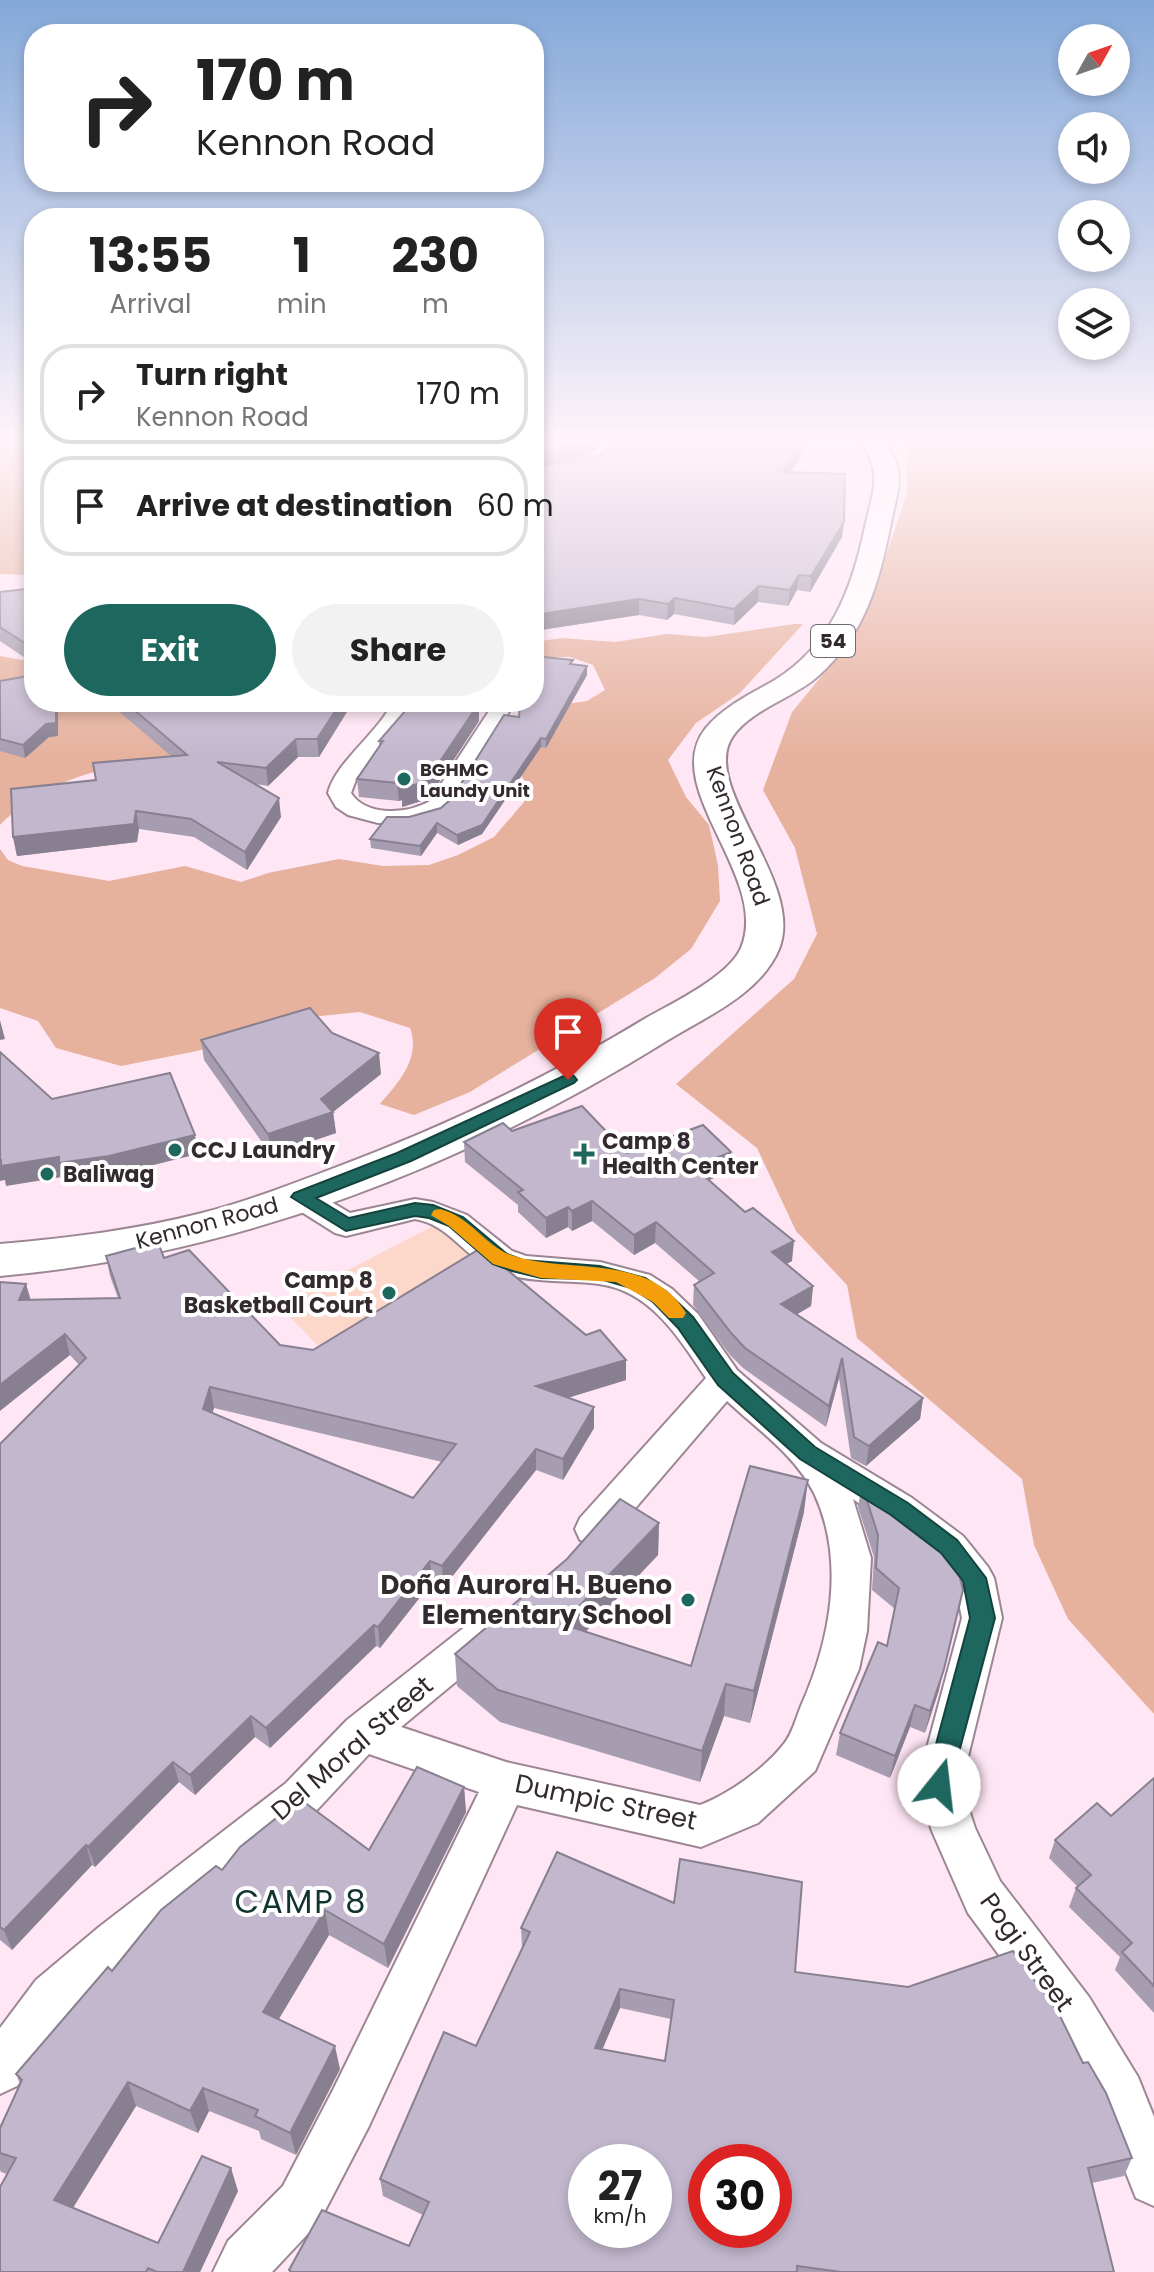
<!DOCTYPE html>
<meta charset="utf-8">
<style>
body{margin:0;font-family:Poppins,sans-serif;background:#f2f2f2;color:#222;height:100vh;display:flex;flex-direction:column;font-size:30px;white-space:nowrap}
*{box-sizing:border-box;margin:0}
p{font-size:26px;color:#767676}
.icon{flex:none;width:44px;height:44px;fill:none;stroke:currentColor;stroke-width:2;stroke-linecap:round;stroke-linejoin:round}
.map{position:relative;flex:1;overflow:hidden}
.details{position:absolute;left:24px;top:208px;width:520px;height:504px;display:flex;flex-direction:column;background:#fff;border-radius:32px;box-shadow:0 4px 12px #0003}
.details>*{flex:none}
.guide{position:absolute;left:24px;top:24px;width:520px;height:168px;border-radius:32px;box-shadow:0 4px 12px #0003;background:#fff;color:#222;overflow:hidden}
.needle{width:52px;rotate:50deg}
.buttons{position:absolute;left:1058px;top:24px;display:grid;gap:16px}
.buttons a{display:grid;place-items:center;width:72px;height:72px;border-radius:50%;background:#fff;box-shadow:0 4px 12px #0003;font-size:40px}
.speed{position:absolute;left:568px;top:2144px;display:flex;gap:16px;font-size:40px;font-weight:700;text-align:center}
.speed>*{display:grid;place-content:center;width:104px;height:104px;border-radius:50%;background:#fff;box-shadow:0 4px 12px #0003;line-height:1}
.speed small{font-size:20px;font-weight:400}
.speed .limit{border:12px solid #d22;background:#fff;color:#111}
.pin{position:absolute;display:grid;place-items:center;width:68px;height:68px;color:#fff;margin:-82px -34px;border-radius:50% 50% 50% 0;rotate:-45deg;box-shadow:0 0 8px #0007}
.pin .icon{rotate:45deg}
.me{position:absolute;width:88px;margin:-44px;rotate:16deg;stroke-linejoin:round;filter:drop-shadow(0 0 6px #0008)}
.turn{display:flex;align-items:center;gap:28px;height:168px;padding:0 40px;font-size:36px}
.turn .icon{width:104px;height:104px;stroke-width:2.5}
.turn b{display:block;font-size:56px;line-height:68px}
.eta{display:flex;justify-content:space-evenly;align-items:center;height:136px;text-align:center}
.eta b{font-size:48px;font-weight:700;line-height:56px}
.action{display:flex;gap:16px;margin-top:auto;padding:16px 40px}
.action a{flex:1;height:92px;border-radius:48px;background:#1e675e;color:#fff;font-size:32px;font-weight:700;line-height:92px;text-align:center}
.action a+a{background:#f2f2f2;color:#222}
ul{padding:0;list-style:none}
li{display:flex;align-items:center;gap:24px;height:100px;margin:0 16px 12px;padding:0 24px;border:4px solid #e0e0e0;border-radius:32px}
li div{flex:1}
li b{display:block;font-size:30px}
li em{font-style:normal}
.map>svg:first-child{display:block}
</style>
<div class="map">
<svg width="1154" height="2272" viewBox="0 0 1154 2272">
<rect width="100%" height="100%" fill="#ffe6f5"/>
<path fill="#fcd8ca" d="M435,1225L498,1280L339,1367L279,1306Z"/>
<g fill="#e6b19d">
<path d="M0,441H34V575L0,574Z"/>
<path d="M903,441H1154V1714L1068,1619L1034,1545L1022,1479L857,1338L847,1285L796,1231L757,1148L676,1084L794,979L817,934L795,848L763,790L792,712L834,661L872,596L907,494V446Z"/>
<path d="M794,624H803L740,693L696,723L668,760L686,797L709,825L718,865L720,901L691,949L655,978L470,1092L414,1115L380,1104C399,1082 421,1058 410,1028L360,1012L311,1017L197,1051L121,1066L56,1048L38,1021L0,1008V849L8,860L22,866L109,881L185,866L241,882L268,873L339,859L383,866L429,865L458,855L494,837L524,802L525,782L507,751L547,707L587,701L605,690L593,665L570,657H534V642L562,638L615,642L667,634L707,637Z"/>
<path d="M0,656L22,660L34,658V702H193L248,750C164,759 63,760 0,825Z"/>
</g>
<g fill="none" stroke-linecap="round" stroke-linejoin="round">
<defs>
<g id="minor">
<path d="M602,441H618L600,466L534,480V470L589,459Z"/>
<path d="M393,702H413L391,739L357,777L351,793C366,817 408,814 430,801L495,702H515L450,806L440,815L409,824L378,823L348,815L336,807L328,793C335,763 377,734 393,702Z"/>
<path d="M300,1187L311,1190L350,1213L415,1199L433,1202L467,1215L512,1251L526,1256L600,1262L650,1275L672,1289L698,1314L737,1370L821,1443L912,1498L963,1536L988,1567L994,1578L1002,1618L961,1785L975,1828L1000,1881L1089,1997L1138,2077L1154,2117V2206L1136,2198L1101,2110L1055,2031L968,1913L932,1831L917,1785L962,1618L955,1583L935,1558L853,1499L871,1558L867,1631L859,1669L815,1771L758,1823L701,1847L517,1805L369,2126L319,2222L272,2272H213L228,2241L283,2186L333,2090L479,1792L369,1754L316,1811L133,1959L70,2014L17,2086L0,2094V2028L36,1980L99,1927L286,1783L347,1720L471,1622L485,1617L499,1622L505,1634L499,1646L401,1727L506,1762L700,1805C729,1794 764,1769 783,1745C792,1735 796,1718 801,1706C830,1641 846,1561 814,1493C795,1455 757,1429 727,1401L608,1540L594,1544L580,1540L575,1529L580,1518L706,1378C679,1338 651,1291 599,1284C562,1279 526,1285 491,1268C462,1254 449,1225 415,1219L346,1236L335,1233L289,1204L284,1197L289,1190Z"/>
</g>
<path id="trunk" d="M861,441H884C907,472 898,488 891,523C879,583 865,635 817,677C793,698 752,709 733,736C698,786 806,882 779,949C761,993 706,1017 668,1040C466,1166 237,1255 0,1276V1244C68,1238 136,1230 202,1213C245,1202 287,1186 329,1170C439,1129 546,1079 646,1018C673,1003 729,976 741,948C771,877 658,787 706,728C724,706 751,694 775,680C831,645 852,589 865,527C873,490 883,476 861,441Z"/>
</defs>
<use href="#minor" stroke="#9c8694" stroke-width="4"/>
<use href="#trunk" stroke="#9c8694" stroke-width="4"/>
<use href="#minor" fill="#fff" fill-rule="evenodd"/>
<use href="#trunk" fill="#fff" fill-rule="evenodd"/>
</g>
<g fill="#a79db0" fill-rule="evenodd">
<path d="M805,449L791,472L844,522L842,537L810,592L797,590L788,606L758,602L734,625L674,614L667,620L639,615L534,631V468Z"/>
<path d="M34,588V664L0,641V592Z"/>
<path d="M573,665L587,666V675L546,748L541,747L482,834L458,845L437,833L421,856L371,848L370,839L409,817L441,808L452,798Z"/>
<path d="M0,681L34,702H58V736L49,737L25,758L0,751Z"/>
<path d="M108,702H353L319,757H298L268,786L255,784L281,817L247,870L194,837L139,829L137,842L17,856L13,837L96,780L171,756Z"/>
<path d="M479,721L428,799L402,807V800L399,801L359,797L357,779L379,746V741Z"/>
<path d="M332,1033L381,1074L333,1112L336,1133L271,1155L204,1060L201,1040Z"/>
<path d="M512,1131L627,1153L731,1152L729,1172L709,1180L792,1261L786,1264L813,1286L811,1306L797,1314L923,1398L920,1419L866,1466L851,1458L839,1378L826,1427L743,1368L730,1355L693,1305L694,1285L699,1281L655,1243L634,1255L592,1221L572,1231L568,1227L546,1238L518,1212V1205L465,1162L464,1142Z"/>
<path d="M106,1256L164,1258L280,1345L313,1350L626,1380L568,1398L594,1428L563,1480L536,1470L444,1587L432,1582L380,1648L376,1646L270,1748L255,1737L195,1795L179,1782L95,1867L92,1865L12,1950L0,1940V1444L79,1365L70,1355L31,1300L118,1298L110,1276ZM214,1408L442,1462L413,1498L212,1413Z"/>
<path d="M862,1485L939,1690L925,1733L910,1727L890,1778L836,1755L840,1733L887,1646L895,1609L872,1590L874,1557L858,1507Z"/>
<path d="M804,1512L750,1723L724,1716L700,1782L500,1722L457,1686L455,1654L659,1523L658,1555L585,1631L691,1666Z"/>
<path d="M1154,1778V2013L1115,1970L1120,1957L1069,1907L1076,1888L1078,1887L1049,1858L1055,1840L1111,1816Z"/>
<path d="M464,1787L466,1812L388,1968L329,1935L279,2019L340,2069L296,2155L261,2139L259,2131L209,2111L198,2133L136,2106L73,2208L158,2243L238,2191L200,2272H0L7,2174L1,2172L0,2170V2128L20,2084L16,2074L112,1971L222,1870L369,1850Z"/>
<path d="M521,1928L795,1972L1083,2063L1132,2158L1124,2176L1092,2183L1114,2272H289V2270L409,2246L423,2215L383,2196L380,2179L476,2046L523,1948H522ZM620,2008L671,2019L665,2061L602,2049Z"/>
</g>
<g fill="#888090">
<path d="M588,441H600L587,456L534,468V453Z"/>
<path d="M802,441H805V449L782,486L783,472Z"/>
<path d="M844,522L842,537L810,592L811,576Z"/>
<path d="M799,575L797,590L788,606L790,590Z"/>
<path d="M759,586L758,602L734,625V609Z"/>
<path d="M675,598L674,614L667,620L668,604Z"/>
<path d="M639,599V615L534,631V615Z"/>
<path d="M587,666V675L546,748V739Z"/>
<path d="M56,702H58V736L49,737L25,758L23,745L46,724Z"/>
<path d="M341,702H353L319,757L317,739Z"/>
<path d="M479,703V721L428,799L402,807V800L399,801L397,783Z"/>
<path d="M541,738V747L482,834L458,845L457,835Z"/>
<path d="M296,739L298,757L268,786L266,768Z"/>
<path d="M279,798L281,817L247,870L245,852Z"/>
<path d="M136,811L139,829L137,842L17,856L13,837Z"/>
<path d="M437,823V833L421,856L420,846Z"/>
<path d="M0,1020L5,1039L0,1040Z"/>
<path d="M379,1053L381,1074L333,1112L336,1133L271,1155L268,1134L321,1099Z"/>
<path d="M195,1135L198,1154L113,1175L64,1183L62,1177L6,1186L5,1180L0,1181V1160Z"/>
<path d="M731,1152L729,1172L692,1187L694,1167Z"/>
<path d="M592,1201V1221L572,1231V1211Z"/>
<path d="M568,1207V1227L546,1238V1218Z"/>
<path d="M656,1222L655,1243L634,1255V1235Z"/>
<path d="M794,1241L792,1261L770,1273L772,1252Z"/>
<path d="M26,1284L32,1304L19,1300Z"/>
<path d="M813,1286L811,1306L779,1325L781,1304Z"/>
<path d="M65,1334L70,1355L0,1411V1385Z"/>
<path d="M842,1358L839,1378L826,1427L829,1406Z"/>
<path d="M626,1360V1380L537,1407L536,1386Z"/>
<path d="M210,1387L214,1408L207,1430L203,1409Z"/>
<path d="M923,1398L920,1419L866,1466L869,1446Z"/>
<path d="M594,1407V1428L563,1480V1459Z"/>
<path d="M536,1449V1470L444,1587L442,1566Z"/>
<path d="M808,1480L804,1512L750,1723L754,1691Z"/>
<path d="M659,1523L658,1555L563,1656L562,1624Z"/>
<path d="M430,1561L432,1582L380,1648L378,1627Z"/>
<path d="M963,1590L939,1690L925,1733L930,1711Z"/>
<path d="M374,1625L376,1646L270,1748L266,1728Z"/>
<path d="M726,1684L724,1716L700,1782L702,1751Z"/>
<path d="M915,1705L910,1727L890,1778L895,1756Z"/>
<path d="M251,1716L255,1737L195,1795L190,1775Z"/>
<path d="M173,1762L179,1782L95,1867L88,1847Z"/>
<path d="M464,1787L466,1812L388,1968L384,1944Z"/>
<path d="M86,1845L92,1865L12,1950L4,1930Z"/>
<path d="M325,1910L329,1935L269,2035L263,2012Z"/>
<path d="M620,1989V2008L595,2067V2048Z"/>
<path d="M335,2046L340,2069L296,2155L290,2133Z"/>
<path d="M128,2082L136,2106L64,2222L54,2200Z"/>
<path d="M203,2088L209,2111L198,2133L190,2111Z"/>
<path d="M231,2168L238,2191L200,2272H183Z"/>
</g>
<g fill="#c2b7cd" stroke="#888090" stroke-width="2" fill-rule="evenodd">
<path d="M534,441H588L587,442L534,453Z"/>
<path d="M611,441H802L783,472L845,474L844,522L811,576L799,575L790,590L759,586L734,609L675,598L668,604L639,599L534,615V468L601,455Z"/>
<path d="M34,588V649L0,627V592Z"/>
<path d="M534,656L573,660L570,664L587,666L546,739L541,738L482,825L457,835L437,823L420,846L370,839L387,817H409L441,808L452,798L504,715L519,717L520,702H534Z"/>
<path d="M34,675V702H56V723L46,724L23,745L0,739V681Z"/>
<path d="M125,702H341L317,739H296L266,768L217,762L279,798L245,852L191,819L136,811L134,824L13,837L11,789L96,780L93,763L187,755Z"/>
<path d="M413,702H469L479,703L427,781L401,789L409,778L397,783L357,779L383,741H379Z"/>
<path d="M310,1008L332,1033L379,1053L321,1099L333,1112L268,1134L201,1040Z"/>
<path d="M0,1052L52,1099L170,1073L195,1135L109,1156L59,1163V1157L1,1166V1160H0Z"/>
<path d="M582,1106L627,1153L703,1125L731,1152L694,1167L745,1212L753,1208L794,1241L772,1252L813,1286L781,1304L923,1398L869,1446L854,1437L842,1358L829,1406L745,1348L732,1334L694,1285L714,1273L656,1222L634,1235L592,1201L572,1211L568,1207L546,1218L518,1192L523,1190L464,1142L503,1123L512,1131Z"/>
<path d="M158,1242L164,1258L189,1250L280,1345L313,1350L481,1248L586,1335L600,1330L626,1360L536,1386L594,1407L563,1459L536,1449L442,1566L430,1561L378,1627L374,1625L266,1728L251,1716L190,1775L173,1762L88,1847L86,1845L4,1930L0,1927V1444L86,1358L65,1334L0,1385V1282L26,1284L19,1300L120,1298L106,1256ZM210,1387L456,1444L413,1498L203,1409Z"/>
<path d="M750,1466L808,1480L754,1691L726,1684L702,1751L498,1690L455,1654L567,1559L620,1499L659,1523L562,1624L691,1666Z"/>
<path d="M862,1485L937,1538L956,1561L963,1590L944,1669L930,1711L915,1705L895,1756L840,1733L878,1642L887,1646L899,1588L876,1568L878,1535Z"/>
<path d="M417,1767L464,1787L384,1944L325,1910L263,2012L335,2046L290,2133L255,2116L258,2110L203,2088L190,2111L128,2082L54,2200L158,2243L202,2156L231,2168L183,2272H157L148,2268L146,2272H0V2187L16,2158L0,2153V2128L22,2080L16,2074L108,1967L112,1971L161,1910L216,1866L222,1870L240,1847L300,1799L369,1850Z"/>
<path d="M1154,1778V1986L1122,1952L1132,1943L1076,1888L1091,1875L1055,1840L1097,1803L1111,1816Z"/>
<path d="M557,1852L674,1903L680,1859L802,1882L795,1972L908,1987L1013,1951L1058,2012L1083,2063L1088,2062L1106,2093L1132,2158L1088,2168L1114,2272H841L797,2266V2272H292L289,2270L322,2210L409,2246L429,2202L380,2179L444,2032L476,2046L530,1932L521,1928ZM620,1989L674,2000L665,2061L595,2048ZM586,2162H654V2230H586ZM706,2162H774V2230H706Z"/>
</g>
<linearGradient id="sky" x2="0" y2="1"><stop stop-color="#84a8d9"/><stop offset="0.58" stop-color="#fff4fa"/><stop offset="1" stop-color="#fff4fa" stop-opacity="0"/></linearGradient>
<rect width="1154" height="759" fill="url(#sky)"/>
<path fill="#1e675e" stroke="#14433d" stroke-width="2" d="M568,1074L574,1076L577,1080L574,1083L411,1161L316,1198L349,1218L415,1203L433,1205L463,1217L507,1254L523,1260L600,1266L645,1278L667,1292L693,1317L733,1373L815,1447L908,1503L957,1540L986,1578L995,1618L948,1793L939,1797L929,1793L925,1785L970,1618L963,1581L941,1553L891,1515L800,1459L718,1385L678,1328L653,1302L631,1288L600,1279L541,1278L512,1271L493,1264L449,1226L429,1218L415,1216L346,1231L291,1197L294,1193L397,1153Z"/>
<path fill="#f59e0b" d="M440,1209C471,1217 485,1246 511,1255C568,1275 650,1252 686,1313L683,1318H669L653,1302L616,1282L541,1278L493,1264L449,1226L431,1215L434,1210Z"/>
<g fill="#1e675e" stroke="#fff" stroke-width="3">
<circle cx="404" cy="779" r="8"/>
<circle cx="175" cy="1150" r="8"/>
<path d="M580 1142h8v8h8v8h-8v8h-8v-8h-8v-8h8z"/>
<circle cx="47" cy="1174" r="8"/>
<circle cx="389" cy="1293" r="8"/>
<circle cx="688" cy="1600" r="8"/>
</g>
<g text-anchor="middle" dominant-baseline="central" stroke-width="8" stroke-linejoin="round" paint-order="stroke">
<g font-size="18" font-weight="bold" fill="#332a2f" stroke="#fff" text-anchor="start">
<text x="420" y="769">BGHMC<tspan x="420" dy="21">Laundy Unit</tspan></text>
</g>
<rect fill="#fff" stroke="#706a6d" stroke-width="2" x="811" y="625" width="44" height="32" rx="6"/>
<g font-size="20" font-weight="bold" fill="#332a2f">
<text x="833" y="641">54</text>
</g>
<g font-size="22" fill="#332a2f" stroke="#fff">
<text transform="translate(738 836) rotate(70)">Kennon Road</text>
<text transform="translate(207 1223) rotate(-15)">Kennon Road</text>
</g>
<g font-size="22" font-weight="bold" fill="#332a2f" stroke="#fff" text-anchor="start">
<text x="602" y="1141">Camp 8<tspan x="602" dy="25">Health Center</tspan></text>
<text x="191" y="1150">CCJ Laundry</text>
<text x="63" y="1174">Baliwag</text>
<text x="373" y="1280" text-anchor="end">Camp 8<tspan x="373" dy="25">Basketball Court</tspan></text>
</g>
<g font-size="26" font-weight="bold" fill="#332a2f" stroke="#fff" text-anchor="end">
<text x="672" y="1585">Doña Aurora H. Bueno<tspan x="672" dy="30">Elementary School</tspan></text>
</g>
<g font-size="26" fill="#332a2f" stroke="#fff">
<text transform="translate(352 1748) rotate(-41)">Del Moral Street</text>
<text transform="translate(606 1802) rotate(12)">Dumpic Street</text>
<text transform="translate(1027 1952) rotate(54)">Pogi Street</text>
</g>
<g font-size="32" letter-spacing="2" fill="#12342f" stroke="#fff">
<text x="301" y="1901">CAMP 8</text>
</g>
</g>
</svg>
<div class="buttons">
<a><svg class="needle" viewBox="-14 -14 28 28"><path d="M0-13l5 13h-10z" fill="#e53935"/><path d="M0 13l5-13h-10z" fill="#767676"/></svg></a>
<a><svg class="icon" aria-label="sound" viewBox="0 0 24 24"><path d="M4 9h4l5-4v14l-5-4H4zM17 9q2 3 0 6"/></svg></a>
<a><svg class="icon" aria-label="search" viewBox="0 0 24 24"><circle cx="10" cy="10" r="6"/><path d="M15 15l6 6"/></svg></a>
<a><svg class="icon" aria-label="layers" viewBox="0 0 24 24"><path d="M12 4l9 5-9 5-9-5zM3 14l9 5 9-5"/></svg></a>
</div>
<div class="speed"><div>27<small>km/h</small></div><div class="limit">30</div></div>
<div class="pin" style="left:568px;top:1080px;background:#d93025"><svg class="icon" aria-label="arrive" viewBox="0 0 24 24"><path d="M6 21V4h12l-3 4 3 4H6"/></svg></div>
<svg class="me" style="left:939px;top:1785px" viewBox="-20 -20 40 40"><circle r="19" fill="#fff"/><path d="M0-13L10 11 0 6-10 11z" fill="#1e675e"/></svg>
<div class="guide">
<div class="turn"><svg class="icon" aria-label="right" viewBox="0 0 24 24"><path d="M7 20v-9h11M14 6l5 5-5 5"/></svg><div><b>170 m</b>Kennon Road</div></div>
</div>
<section class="details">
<div class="eta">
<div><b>13:55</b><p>Arrival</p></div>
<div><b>1</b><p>min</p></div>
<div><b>230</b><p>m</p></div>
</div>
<ul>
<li><svg class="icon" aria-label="right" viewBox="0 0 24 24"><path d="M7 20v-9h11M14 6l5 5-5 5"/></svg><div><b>Turn right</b><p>Kennon Road</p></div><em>170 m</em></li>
<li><svg class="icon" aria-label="arrive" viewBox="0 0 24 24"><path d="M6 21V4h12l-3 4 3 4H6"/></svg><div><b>Arrive at destination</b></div><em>60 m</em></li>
</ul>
<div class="action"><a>Exit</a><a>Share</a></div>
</section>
</div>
